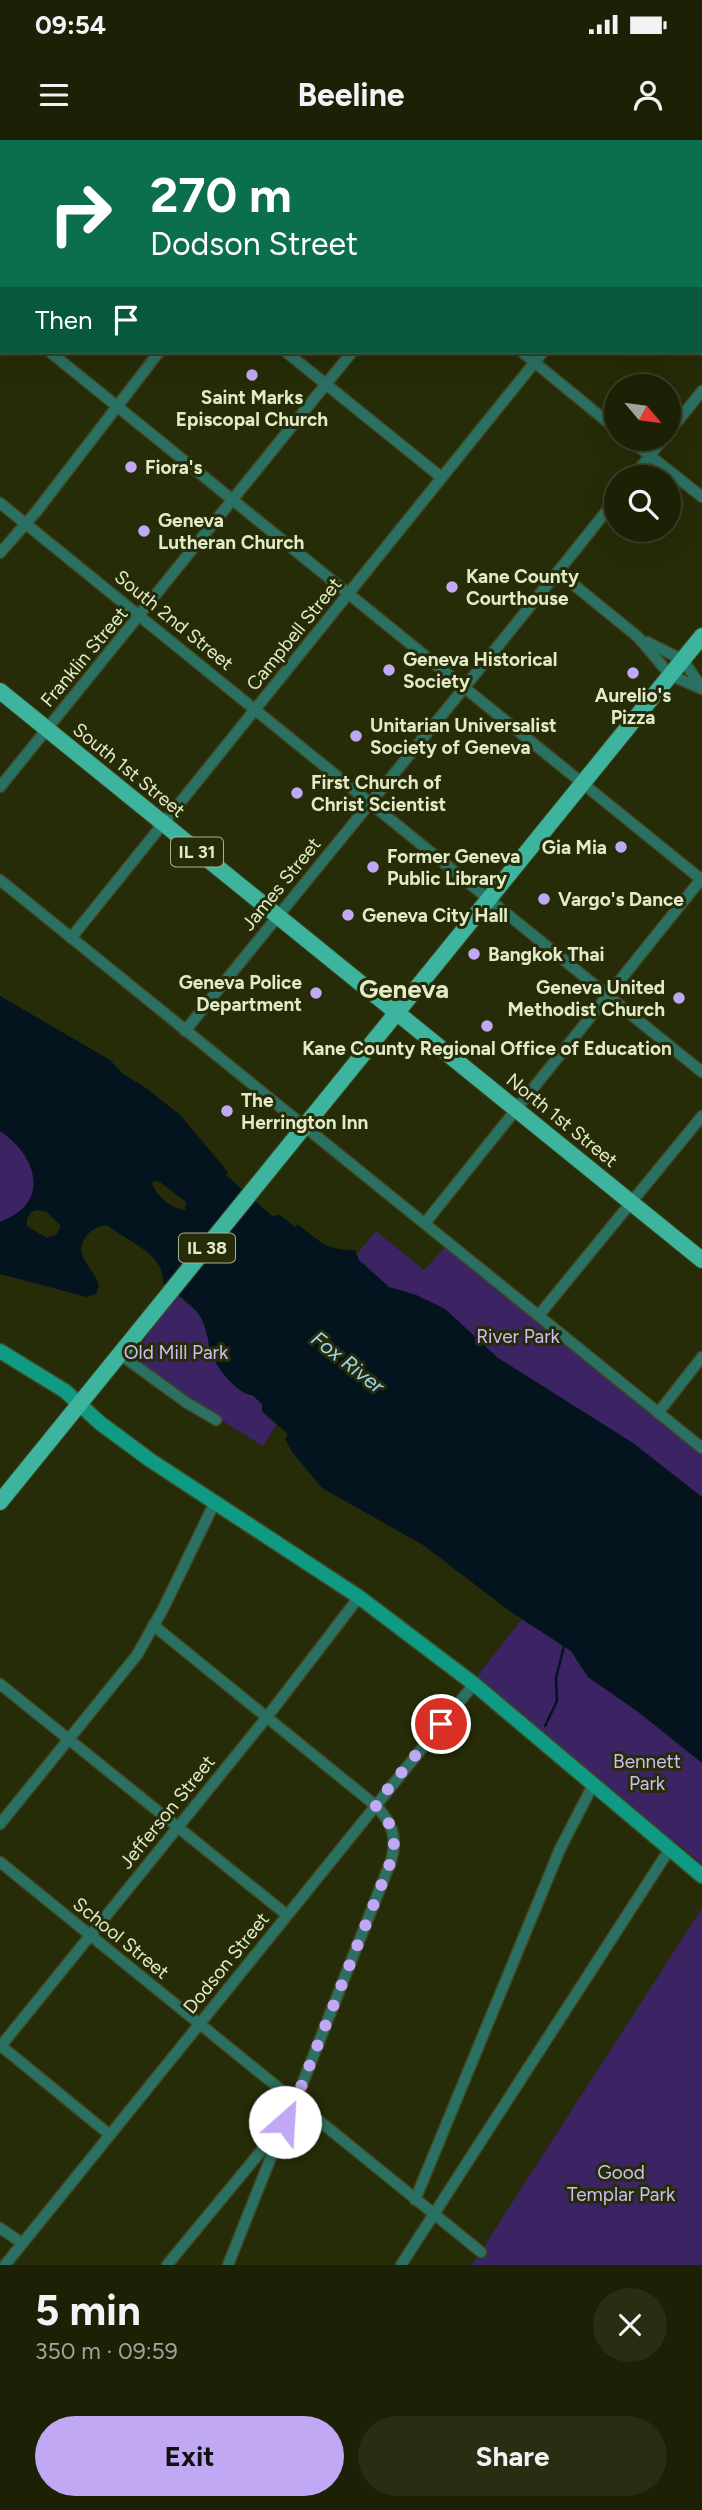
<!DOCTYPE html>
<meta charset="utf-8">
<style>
body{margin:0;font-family:Figtree,sans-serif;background:#292e13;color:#f1f3f6;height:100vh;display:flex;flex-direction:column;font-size:26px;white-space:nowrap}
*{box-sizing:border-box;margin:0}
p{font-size:23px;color:#a0a39a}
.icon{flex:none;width:38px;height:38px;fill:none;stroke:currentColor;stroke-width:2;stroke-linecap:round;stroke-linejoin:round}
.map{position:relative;height:2125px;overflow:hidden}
.panel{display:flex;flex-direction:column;background:#1c2105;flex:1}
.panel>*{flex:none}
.banner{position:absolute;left:0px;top:0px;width:704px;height:214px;box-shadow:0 7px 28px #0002,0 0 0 2px #3a3e27;background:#0b6e4f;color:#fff;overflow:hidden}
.needle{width:46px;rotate:119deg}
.buttons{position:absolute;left:604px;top:234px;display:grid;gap:14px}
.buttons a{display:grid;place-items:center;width:77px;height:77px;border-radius:50%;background:#1c2105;box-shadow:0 7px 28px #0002,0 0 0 2px #3a3e27;font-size:35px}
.pin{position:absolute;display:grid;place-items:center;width:60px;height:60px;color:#fff;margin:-30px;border:4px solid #fff;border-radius:50%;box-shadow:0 2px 7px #0007}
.me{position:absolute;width:77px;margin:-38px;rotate:26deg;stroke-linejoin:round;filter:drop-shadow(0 0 5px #0008)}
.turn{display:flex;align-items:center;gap:24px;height:147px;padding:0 35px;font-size:32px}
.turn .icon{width:91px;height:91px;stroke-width:2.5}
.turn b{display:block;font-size:49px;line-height:60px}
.then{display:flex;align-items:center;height:66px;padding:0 35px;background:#0003;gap:14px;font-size:26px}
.round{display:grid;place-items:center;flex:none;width:74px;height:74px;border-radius:37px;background:#292e13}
.summary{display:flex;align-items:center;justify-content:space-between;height:119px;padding:0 35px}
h1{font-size:42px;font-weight:700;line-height:52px}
.primary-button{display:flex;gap:14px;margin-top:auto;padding:14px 35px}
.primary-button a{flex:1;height:80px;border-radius:42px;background:#c0a8f4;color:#111;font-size:28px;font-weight:700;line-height:80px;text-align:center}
.primary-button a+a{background:#292e13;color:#f1f3f6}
.status{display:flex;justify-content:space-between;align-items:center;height:49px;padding:0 35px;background:#1c2105;direction:ltr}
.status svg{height:19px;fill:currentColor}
header{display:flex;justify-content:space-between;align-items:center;height:91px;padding:0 35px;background:#1c2105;font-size:32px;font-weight:700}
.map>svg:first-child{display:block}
</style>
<div class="status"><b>09:54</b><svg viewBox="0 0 49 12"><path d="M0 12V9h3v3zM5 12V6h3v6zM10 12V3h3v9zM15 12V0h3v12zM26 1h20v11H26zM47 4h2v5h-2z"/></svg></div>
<header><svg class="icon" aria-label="menu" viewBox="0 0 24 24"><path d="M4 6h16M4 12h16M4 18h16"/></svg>Beeline<svg class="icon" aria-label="person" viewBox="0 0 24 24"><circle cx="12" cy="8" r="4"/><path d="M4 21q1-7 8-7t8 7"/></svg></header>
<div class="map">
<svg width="702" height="2125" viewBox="0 0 702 2125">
<rect width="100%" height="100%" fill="#262c07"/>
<g fill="#3c2363">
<path d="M0,991C38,1016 51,1064 0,1082Z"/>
<path d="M376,1091L424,1130L449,1103L702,1308V1357L633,1303L498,1218L445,1169L416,1155L389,1147L358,1120L357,1114Z"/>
<path d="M176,1154L199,1173L210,1201L211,1214L262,1264V1272L276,1285L263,1306L221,1280L131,1219Z"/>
<path d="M522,1479L571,1511L588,1537L637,1571L702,1623V1724L672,1699L667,1704L475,1539Z"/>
<path d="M702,1768V2125H472Z"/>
</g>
<path fill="#04141f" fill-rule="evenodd" d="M0,856L110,920L123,934L146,948L180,975L228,1032L226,1035L272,1076L280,1075L295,1087L298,1084C318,1101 328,1111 355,1110L359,1120L389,1147L416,1155L445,1169L498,1218L633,1303L702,1357V1623L637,1571L588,1537L571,1511L511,1472L423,1405L322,1348L293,1313L285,1299L288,1294L262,1271V1264L252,1255C238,1255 216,1227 211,1213C207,1200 207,1183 197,1172C187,1161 174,1152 163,1143C165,1113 126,1101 107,1085C99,1086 92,1089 87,1095C71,1116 93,1126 98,1143C99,1149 98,1148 96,1154L87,1157L0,1134V1082C51,1064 38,1016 0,991ZM155,1041L160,1042L186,1062L185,1070C172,1069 156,1056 152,1043ZM37,1070L47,1072L61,1086L56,1095L47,1098L27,1086V1079L31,1072Z"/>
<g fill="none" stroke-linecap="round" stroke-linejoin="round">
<path stroke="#04141f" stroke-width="2.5" d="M545,1586L557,1561L556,1538L564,1506"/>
<defs>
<g id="minor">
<path d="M25,0L27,2"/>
<path d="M261,0L263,2"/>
<path d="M491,0L493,2"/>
<path d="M150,2L152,0"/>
<path d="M331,2L332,0"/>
<path d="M522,2L523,0"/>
<path d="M0,170L2,172"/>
<path d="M0,186L2,184"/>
<path d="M50,212L702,740"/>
<path d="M286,212L441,337"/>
<path d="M522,212L616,289"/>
<path d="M668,293L702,251"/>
<path d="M629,299L702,357"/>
<path d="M632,338L663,299"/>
<path d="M0,363L702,932"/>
<path d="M0,413L36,372L159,212"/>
<path d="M558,432L638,497L670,535L702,549"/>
<path d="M647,502L683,520L702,548"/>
<path d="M0,647L352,212"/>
<path d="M0,740L702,1308"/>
<path d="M71,798L543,212"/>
<path d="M185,891C328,713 474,538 616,359"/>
<path d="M425,1083L702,738"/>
<path d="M539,1175L702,976"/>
<path d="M121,1215L187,1263L216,1280"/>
<path d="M658,1273L702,1217"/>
<path d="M153,1485L375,1665C392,1682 398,1698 391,1721L295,1962"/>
<path d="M0,1544L287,1775"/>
<path d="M0,1684L137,1515L163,1469L215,1362"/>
<path d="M0,1722L481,2112"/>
<path d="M0,1905L110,1995"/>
<path d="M0,1907L267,1577L359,1457"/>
<path d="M415,2060L560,1709L593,1645"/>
<path d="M0,2088L22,2103"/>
<path d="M5,2125L474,1544"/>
<path d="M167,2125L285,1982"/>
<path d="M228,2125L285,1982L298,1965"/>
<path d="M401,2125L669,1710"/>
</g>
<path id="secondary" d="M0,1211L65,1251L100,1283L150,1320L359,1457L474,1544L702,1736"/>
<g id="primary">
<path d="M0,551L702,1120"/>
<path d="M0,1362L702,496"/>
</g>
</defs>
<use href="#minor" stroke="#404722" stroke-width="13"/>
<use href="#secondary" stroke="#404722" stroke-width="17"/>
<use href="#primary" stroke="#404722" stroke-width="18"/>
<use href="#minor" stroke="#2b7163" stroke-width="10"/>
<use href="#secondary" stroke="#0f9a84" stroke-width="14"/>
<use href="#primary" stroke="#3cb49e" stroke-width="16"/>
</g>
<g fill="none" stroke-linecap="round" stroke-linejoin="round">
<path stroke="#c0a8f4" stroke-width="12" stroke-dasharray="0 21.6" d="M285,1982L298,1965L295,1962L391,1721C398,1698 392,1682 375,1665L441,1584"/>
</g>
<g fill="#c0a8f4" stroke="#262c07" stroke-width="2.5">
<circle cx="252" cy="235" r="7"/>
<circle cx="131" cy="327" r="7"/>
<circle cx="144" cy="391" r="7"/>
<circle cx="452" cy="447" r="7"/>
<circle cx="389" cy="530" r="7"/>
<circle cx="633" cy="533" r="7"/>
<circle cx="356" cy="596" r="7"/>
<circle cx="297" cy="653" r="7"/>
<circle cx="621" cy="707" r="7"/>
<circle cx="373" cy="727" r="7"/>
<circle cx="544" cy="759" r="7"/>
<circle cx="348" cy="775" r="7"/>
<circle cx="474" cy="814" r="7"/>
<circle cx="316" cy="853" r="7"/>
<circle cx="679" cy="858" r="7"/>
<circle cx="487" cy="886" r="7"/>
<circle cx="227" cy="971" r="7"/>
</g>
<g text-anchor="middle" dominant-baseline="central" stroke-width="6" stroke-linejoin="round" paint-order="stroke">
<g fill="#262c07" stroke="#aab18d" stroke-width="2">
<rect x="171" y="697.5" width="52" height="29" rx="5"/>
<rect x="179" y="1093.5" width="56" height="29" rx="5"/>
</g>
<g font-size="18" font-weight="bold" fill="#e2eac7">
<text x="197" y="712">IL 31</text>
<text x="207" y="1108">IL 38</text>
</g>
<g font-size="19" font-weight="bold" fill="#e2eac7" stroke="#262c07" text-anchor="start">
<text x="252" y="257" text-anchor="middle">Saint Marks<tspan x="252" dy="22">Episcopal Church</tspan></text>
<text x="145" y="327">Fiora's</text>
<text x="158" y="380">Geneva<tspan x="158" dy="22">Lutheran Church</tspan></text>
<text x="466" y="436">Kane County<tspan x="466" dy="22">Courthouse</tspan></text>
<text x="403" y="519">Geneva Historical<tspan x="403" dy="22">Society</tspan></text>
<text x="633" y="555" text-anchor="middle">Aurelio's<tspan x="633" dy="22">Pizza</tspan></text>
<text x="370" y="585">Unitarian Universalist<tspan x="370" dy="22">Society of Geneva</tspan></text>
<text x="311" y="642">First Church of<tspan x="311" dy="22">Christ Scientist</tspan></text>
<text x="607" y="707" text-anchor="end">Gia Mia</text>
<text x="387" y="716">Former Geneva<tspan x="387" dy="22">Public Library</tspan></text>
<text x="558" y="759">Vargo's Dance</text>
<text x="362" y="775">Geneva City Hall</text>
<text x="488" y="814">Bangkok Thai</text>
<text x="302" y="842" text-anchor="end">Geneva Police<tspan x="302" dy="22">Department</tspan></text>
<text x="665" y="847" text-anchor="end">Geneva United<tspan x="665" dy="22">Methodist Church</tspan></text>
<text x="487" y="908" text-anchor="middle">Kane County Regional Office of Education</text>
<text x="241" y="960">The<tspan x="241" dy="22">Herrington Inn</tspan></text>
</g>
<g font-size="19" fill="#e2eac7" stroke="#262c07">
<text transform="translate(174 480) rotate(39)">South 2nd Street</text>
<text transform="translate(294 494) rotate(-51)">Campbell Street</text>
<text transform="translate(84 517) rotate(-50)">Franklin Street</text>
<text transform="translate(129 630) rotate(39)">South 1st Street</text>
<text transform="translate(281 744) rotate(-51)">James Street</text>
<text transform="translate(562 980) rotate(39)">North 1st Street</text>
<text transform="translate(167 1672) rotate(-51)">Jefferson Street</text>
<text transform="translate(121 1798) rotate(39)">School Street</text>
<text transform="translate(226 1823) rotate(-51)">Dodson Street</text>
</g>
<g font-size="19" fill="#cebef5" stroke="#262c07">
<text x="518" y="1196">River Park</text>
<text x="176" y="1212">Old Mill Park</text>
<text x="647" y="1621">Bennett<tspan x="647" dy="22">Park</tspan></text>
<text x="621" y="2032">Good<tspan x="621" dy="22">Templar Park</tspan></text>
</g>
<g font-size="21" font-style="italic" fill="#9cd3f8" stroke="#262c07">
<text transform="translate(348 1222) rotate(38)">Fox River</text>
</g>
<g font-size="26" font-weight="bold" fill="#e2eac7" stroke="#262c07">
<text x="404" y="849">Geneva</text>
</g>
</g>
</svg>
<div class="buttons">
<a><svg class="needle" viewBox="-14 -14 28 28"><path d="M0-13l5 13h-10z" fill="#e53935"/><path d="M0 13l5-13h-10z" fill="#a0a39a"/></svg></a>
<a><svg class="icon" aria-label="search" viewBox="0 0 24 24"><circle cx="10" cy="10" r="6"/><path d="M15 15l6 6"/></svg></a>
</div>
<div class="pin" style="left:441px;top:1584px;background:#d93025"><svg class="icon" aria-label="arrive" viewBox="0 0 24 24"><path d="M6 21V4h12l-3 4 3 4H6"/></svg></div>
<svg class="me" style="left:285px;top:1982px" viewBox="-20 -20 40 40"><circle r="19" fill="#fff"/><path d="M0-13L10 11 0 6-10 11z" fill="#c0a8f4"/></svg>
<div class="banner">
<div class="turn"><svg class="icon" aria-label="right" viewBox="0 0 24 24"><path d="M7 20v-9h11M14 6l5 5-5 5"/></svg><div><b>270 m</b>Dodson Street</div></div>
<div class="then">Then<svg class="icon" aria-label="arrive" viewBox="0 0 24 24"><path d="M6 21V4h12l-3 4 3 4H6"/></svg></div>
</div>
</div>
<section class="panel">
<div class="summary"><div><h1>5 min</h1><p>350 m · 09:59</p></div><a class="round"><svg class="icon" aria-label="close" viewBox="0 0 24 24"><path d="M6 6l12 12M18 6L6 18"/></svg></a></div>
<div class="primary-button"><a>Exit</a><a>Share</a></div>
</section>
